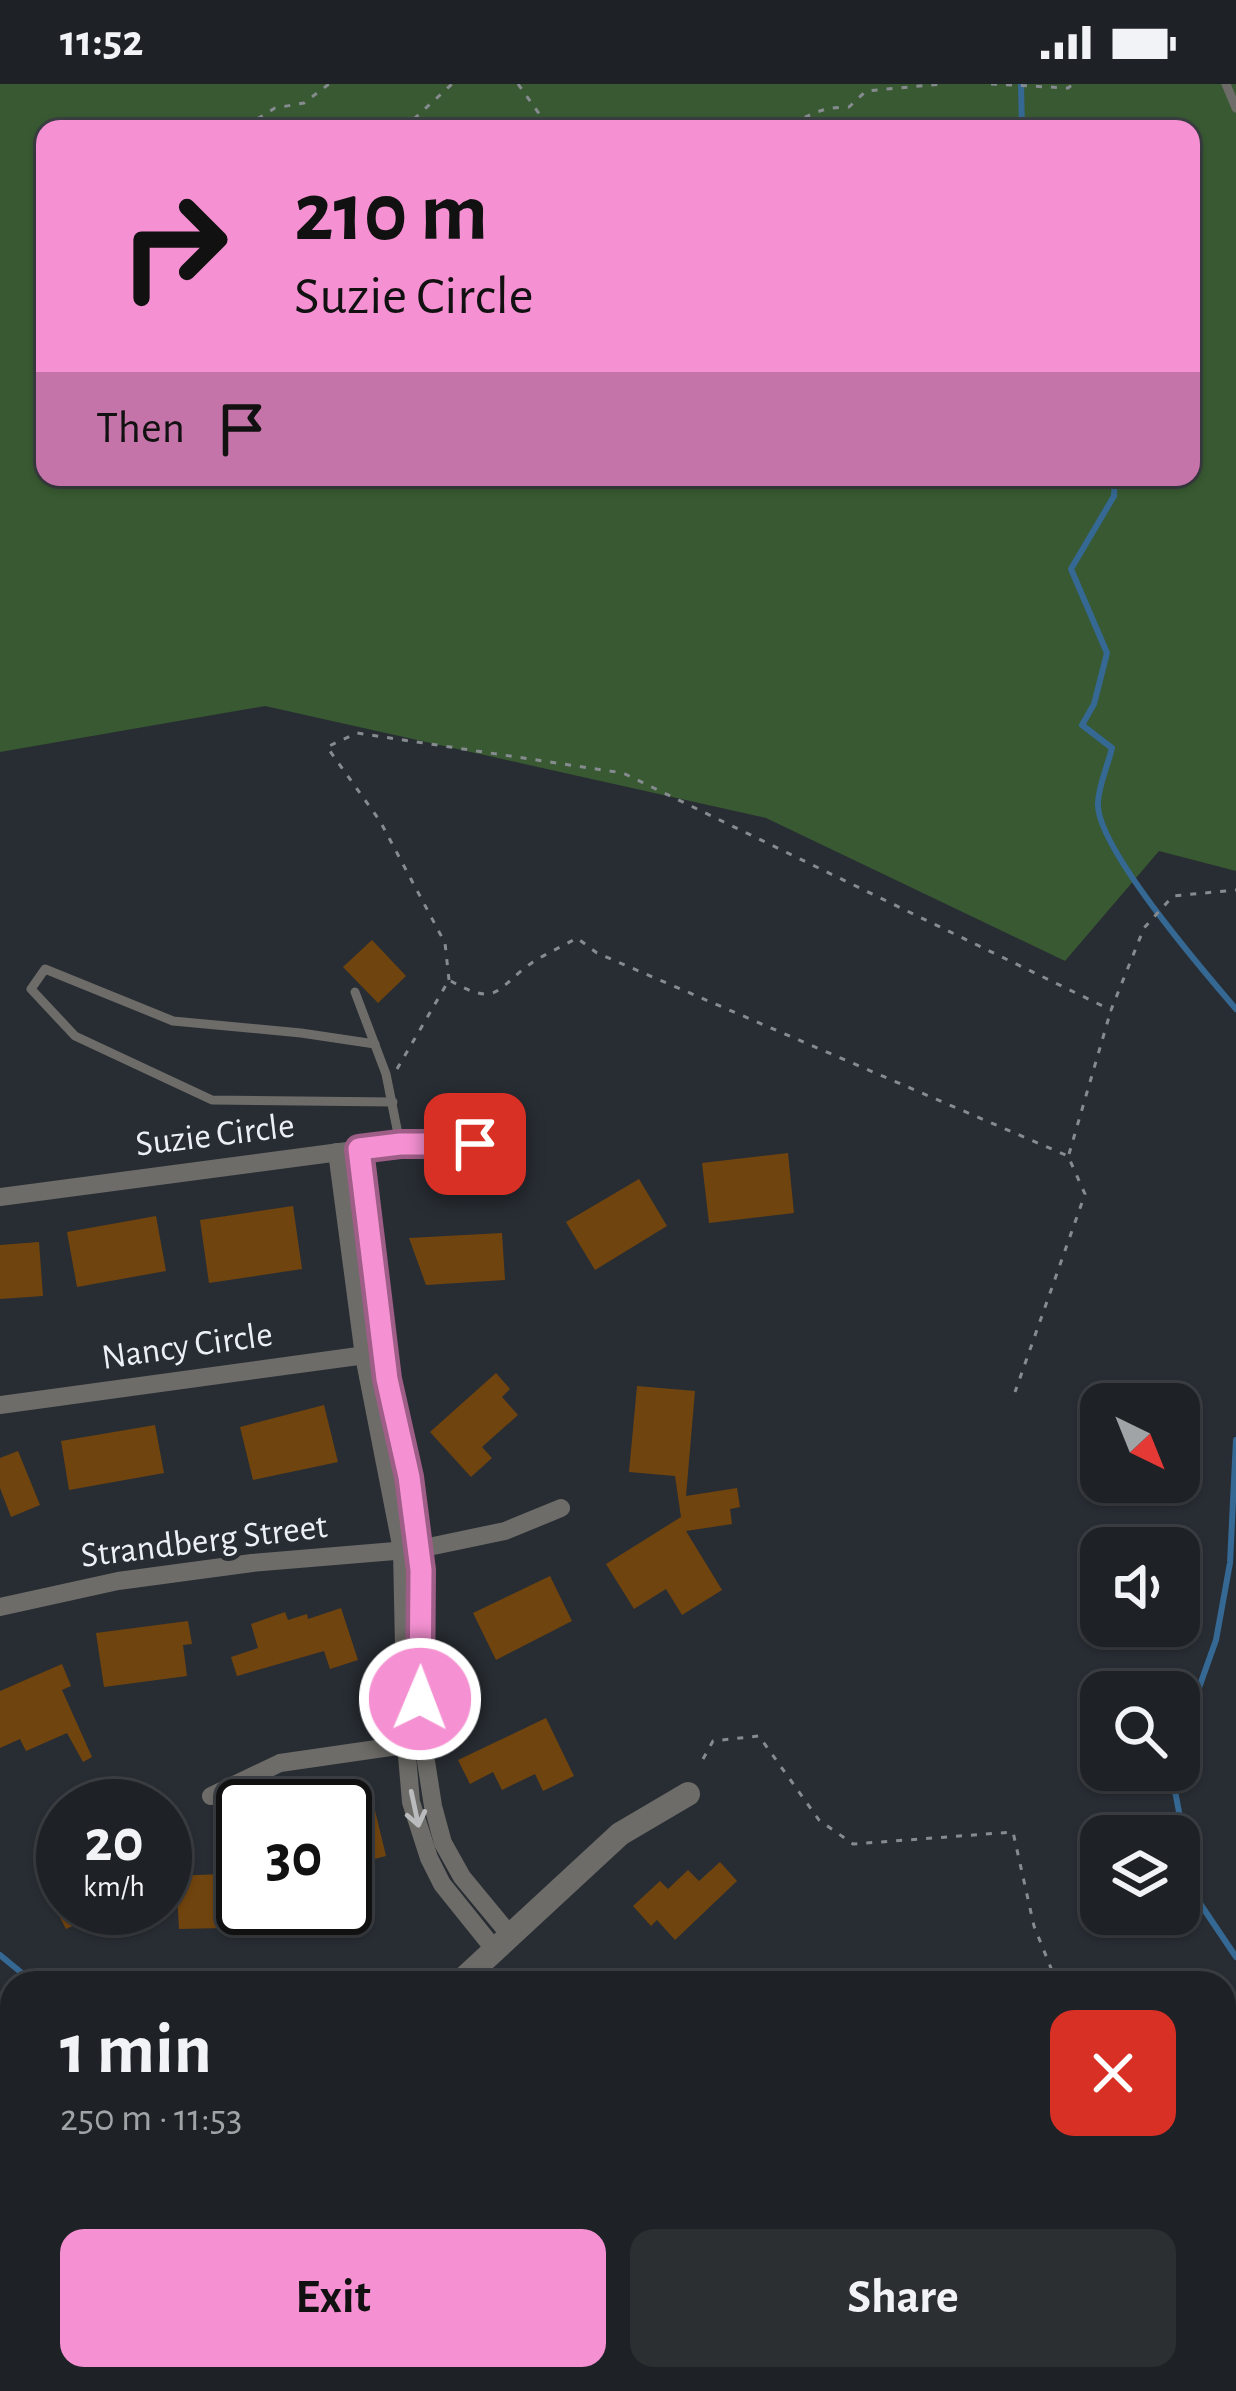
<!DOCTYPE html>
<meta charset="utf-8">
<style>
body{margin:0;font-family:"Alegreya Sans",sans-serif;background:#2b2f32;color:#f1f3f6;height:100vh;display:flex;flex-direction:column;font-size:45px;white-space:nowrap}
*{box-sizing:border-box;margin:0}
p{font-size:39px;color:#a1a4a7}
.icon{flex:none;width:66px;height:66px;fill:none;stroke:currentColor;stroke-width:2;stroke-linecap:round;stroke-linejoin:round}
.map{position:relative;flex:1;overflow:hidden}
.side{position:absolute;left:0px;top:1887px;width:1236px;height:420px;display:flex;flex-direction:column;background:#1e2226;border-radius:36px 36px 0 0;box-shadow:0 3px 9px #0004,0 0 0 3px #3c3f43}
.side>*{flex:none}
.top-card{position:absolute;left:36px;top:36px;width:1164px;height:366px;border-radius:24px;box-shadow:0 3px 9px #0004,0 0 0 3px #3c3f43;background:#f591d2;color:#111;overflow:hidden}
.needle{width:78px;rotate:137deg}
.fabs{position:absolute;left:1080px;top:1299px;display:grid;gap:24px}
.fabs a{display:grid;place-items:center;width:120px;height:120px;border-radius:24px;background:#1e2226;box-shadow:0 3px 9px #0004,0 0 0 3px #3c3f43;font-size:60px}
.speed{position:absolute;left:36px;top:1695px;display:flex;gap:24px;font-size:60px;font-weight:700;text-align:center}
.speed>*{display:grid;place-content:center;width:156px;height:156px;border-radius:50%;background:#1e2226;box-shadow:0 3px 9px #0004,0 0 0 3px #3c3f43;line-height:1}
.speed small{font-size:30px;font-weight:400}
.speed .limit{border:6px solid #111;border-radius:18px;background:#fff;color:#111}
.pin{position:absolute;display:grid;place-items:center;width:102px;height:102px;color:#fff;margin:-51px;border-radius:24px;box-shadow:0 6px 18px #0006}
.me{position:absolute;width:132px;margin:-66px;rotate:1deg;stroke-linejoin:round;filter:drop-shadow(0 0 9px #0008)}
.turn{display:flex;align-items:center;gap:42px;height:252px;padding:0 60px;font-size:54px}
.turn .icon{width:156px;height:156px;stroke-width:2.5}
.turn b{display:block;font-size:84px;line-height:102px}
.then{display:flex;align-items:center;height:114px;padding:0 60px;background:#0003;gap:24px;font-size:45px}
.round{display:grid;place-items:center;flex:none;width:126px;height:126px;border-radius:24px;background:#2b2f32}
.head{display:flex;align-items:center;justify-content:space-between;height:204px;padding:0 60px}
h1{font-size:72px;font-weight:700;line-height:90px}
.primary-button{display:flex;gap:24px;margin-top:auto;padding:24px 60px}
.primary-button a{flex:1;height:138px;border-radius:24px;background:#f591d2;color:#111;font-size:48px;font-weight:700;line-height:138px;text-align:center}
.primary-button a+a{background:#2b2f32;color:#f1f3f6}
.status{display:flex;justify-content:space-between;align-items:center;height:84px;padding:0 60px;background:#1e2226;direction:ltr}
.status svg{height:33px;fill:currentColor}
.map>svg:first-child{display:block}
</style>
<div class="status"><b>11:52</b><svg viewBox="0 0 49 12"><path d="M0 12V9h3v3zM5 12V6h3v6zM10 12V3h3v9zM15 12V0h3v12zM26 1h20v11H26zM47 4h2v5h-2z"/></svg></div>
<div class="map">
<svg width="1236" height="2307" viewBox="0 0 1236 2307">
<rect width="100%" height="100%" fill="#282d33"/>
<path fill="#385931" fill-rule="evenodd" d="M0,0H1236V787L1159,767L1065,877L766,734L265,622L0,668ZM45,45H1191V393H45Z"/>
<path fill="#356893" d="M1236,2150V2307H1077L1089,2295H1224V2162Z"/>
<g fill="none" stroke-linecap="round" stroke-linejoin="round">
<g stroke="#356893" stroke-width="6">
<path d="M1021,0L1022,45"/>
<path d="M1115,393L1114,412L1071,485L1107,569L1094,620L1082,641L1112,664C1108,681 1099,700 1098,718C1094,761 1205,889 1236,925"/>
<path d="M1179,1660L1216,1556L1230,1479L1236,1356"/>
<path d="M1171,1686L1195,1812L1236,1873"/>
<path d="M0,1871L34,1899"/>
<path d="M645,2295L698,2307"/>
</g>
</g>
<g fill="#70440e">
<path d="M372,856L406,892L378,919L343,883Z"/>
<path d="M788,1069L794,1129L709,1139L702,1079Z"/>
<path d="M639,1095L667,1142L595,1186L566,1138Z"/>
<path d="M293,1122L302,1185L209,1199L200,1136Z"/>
<path d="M156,1132L166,1187L77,1203L67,1148Z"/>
<path d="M502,1149L505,1196L426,1201L409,1154Z"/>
<path d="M39,1158L43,1212L0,1215V1161Z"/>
<path d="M496,1289L510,1305L502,1313L518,1331L482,1363L492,1374L471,1393L430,1348Z"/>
<path d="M637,1302L695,1307L686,1412L737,1404L740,1423L730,1425L732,1440L686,1447L722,1506L682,1531L666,1505L634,1525L606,1480L681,1433L675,1392L629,1388Z"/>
<path d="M324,1321L338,1378L253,1396L240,1343Z"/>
<path d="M155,1341L164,1389L69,1406L61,1357Z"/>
<path d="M18,1367L40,1421L11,1433L0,1404V1374Z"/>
<path d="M550,1492L572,1537L496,1576L473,1529Z"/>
<path d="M341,1524L358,1576L330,1585L324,1567L237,1592L231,1573L258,1564L251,1540L285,1528L288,1536L307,1530L308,1535Z"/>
<path d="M188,1537L192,1560L183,1561L187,1592L104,1603L96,1549Z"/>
<path d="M62,1580L71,1602L62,1606L92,1673L83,1678L67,1649L26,1667L20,1655L0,1664V1607Z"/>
<path d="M546,1634L574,1692L543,1707L535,1690L502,1706L493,1688L470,1700L458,1676Z"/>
<path d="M372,1714L386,1772L358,1779L352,1755L345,1756V1721Z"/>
<path d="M720,1778L737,1797L675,1856L657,1836L651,1842L633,1822L660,1797L668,1805L688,1786L699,1797Z"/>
<path d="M243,1789V1824H261L262,1843L179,1845L176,1792Z"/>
<path d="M55,1824H130L92,1843L88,1835L66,1845Z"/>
</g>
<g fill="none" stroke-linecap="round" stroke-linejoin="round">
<g stroke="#868b90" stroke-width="3" stroke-dasharray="6 9" stroke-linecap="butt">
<path d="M518,0L550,45"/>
<path d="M991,0L1068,4L1073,0"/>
<path d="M249,45V40L275,24L304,19L329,0"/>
<path d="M403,45L452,0"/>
<path d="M777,45C808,35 814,23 849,23L866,7L942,0"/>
<path d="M449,896L445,859L380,737L327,663L357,649L623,689L1111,926L1144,844L1173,812L1236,806"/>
<path d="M397,985L449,896C500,925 495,904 533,878C547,869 563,862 577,854L597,869L1068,1072L1085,1110L1015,1308"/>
<path d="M1069,1070L1111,926"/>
<path d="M703,1675L713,1657L759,1652L819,1736L853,1760L1013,1748L1034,1842L1057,1899"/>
<path d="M495,2295L533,2307"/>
<path d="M56,2296L65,2307"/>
<path d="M1169,2307L1171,2295"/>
</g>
<g stroke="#6d6c68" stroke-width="9">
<path d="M1226,0L1236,24"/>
<path d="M355,908L386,990L400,1060"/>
<path d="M375,960L301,949L173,937L45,885L31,905L75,952L212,1016L393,1018"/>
</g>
<g stroke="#6d6c68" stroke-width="18">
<path d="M359,1065L391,1321L415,1428L423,1505V1658L433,1722L443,1759L462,1793L510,1851"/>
<path d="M337,1068L364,1272L402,1466L406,1660L411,1718L429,1774L442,1800L495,1866"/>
<path d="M0,1113L400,1060L512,1059"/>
<path d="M0,1321L373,1270"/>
<path d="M0,1523L118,1497L252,1479L419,1465L505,1447L561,1424"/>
<path d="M211,1712L280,1679L418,1659"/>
<path d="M0,2224L12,2236"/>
</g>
<g stroke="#6d6c68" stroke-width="24">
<path d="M459,1899L620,1750L688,1710"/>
<path d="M23,2307L36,2295"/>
</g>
</g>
<defs><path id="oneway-shaft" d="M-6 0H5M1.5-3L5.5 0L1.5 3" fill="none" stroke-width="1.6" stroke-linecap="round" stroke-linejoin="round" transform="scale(3)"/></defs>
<use stroke="#b9bbbc" href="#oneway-shaft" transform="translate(415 1725) rotate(78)"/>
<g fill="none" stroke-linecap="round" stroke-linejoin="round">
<defs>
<path id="route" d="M420,1615L421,1486L409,1393L387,1295L359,1065L400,1060H475"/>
</defs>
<use href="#route" stroke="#9f5e88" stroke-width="30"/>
<use href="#route" stroke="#f591d2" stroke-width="21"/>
</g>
<g text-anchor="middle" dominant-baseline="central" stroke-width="10" stroke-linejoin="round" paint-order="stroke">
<g font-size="36" fill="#ecf0f4" stroke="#282d33">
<text transform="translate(215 1051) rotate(-7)">Suzie Circle</text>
<text transform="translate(187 1262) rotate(-8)">Nancy Circle</text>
<text transform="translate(204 1457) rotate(-7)">Strandberg Street</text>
</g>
</g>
</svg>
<div class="fabs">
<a><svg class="needle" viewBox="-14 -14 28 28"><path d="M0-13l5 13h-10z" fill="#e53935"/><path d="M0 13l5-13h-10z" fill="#a1a4a7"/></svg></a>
<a><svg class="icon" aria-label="sound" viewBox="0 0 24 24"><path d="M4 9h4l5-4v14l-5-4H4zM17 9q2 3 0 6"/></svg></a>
<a><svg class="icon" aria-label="search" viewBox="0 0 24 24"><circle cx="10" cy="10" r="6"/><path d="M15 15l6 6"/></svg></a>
<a><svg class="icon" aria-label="layers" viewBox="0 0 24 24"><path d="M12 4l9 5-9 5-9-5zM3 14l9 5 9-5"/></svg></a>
</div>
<div class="speed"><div>20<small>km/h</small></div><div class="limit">30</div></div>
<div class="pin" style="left:475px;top:1060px;background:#d93025"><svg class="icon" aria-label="arrive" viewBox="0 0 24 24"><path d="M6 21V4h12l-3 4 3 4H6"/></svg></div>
<svg class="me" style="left:420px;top:1615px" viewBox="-20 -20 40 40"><circle r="17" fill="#f591d2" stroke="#fff" stroke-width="3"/><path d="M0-11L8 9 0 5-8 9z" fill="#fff"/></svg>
<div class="top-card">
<div class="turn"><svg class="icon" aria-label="right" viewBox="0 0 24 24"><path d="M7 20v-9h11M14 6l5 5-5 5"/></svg><div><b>210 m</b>Suzie Circle</div></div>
<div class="then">Then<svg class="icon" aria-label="arrive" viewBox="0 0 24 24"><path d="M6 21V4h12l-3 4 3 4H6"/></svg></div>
</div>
<section class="side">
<div class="head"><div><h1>1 min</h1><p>250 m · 11:53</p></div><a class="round" style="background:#d93025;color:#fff"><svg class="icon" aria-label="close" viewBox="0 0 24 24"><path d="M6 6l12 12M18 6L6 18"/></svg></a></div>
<div class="primary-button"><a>Exit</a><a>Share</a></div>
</section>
</div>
